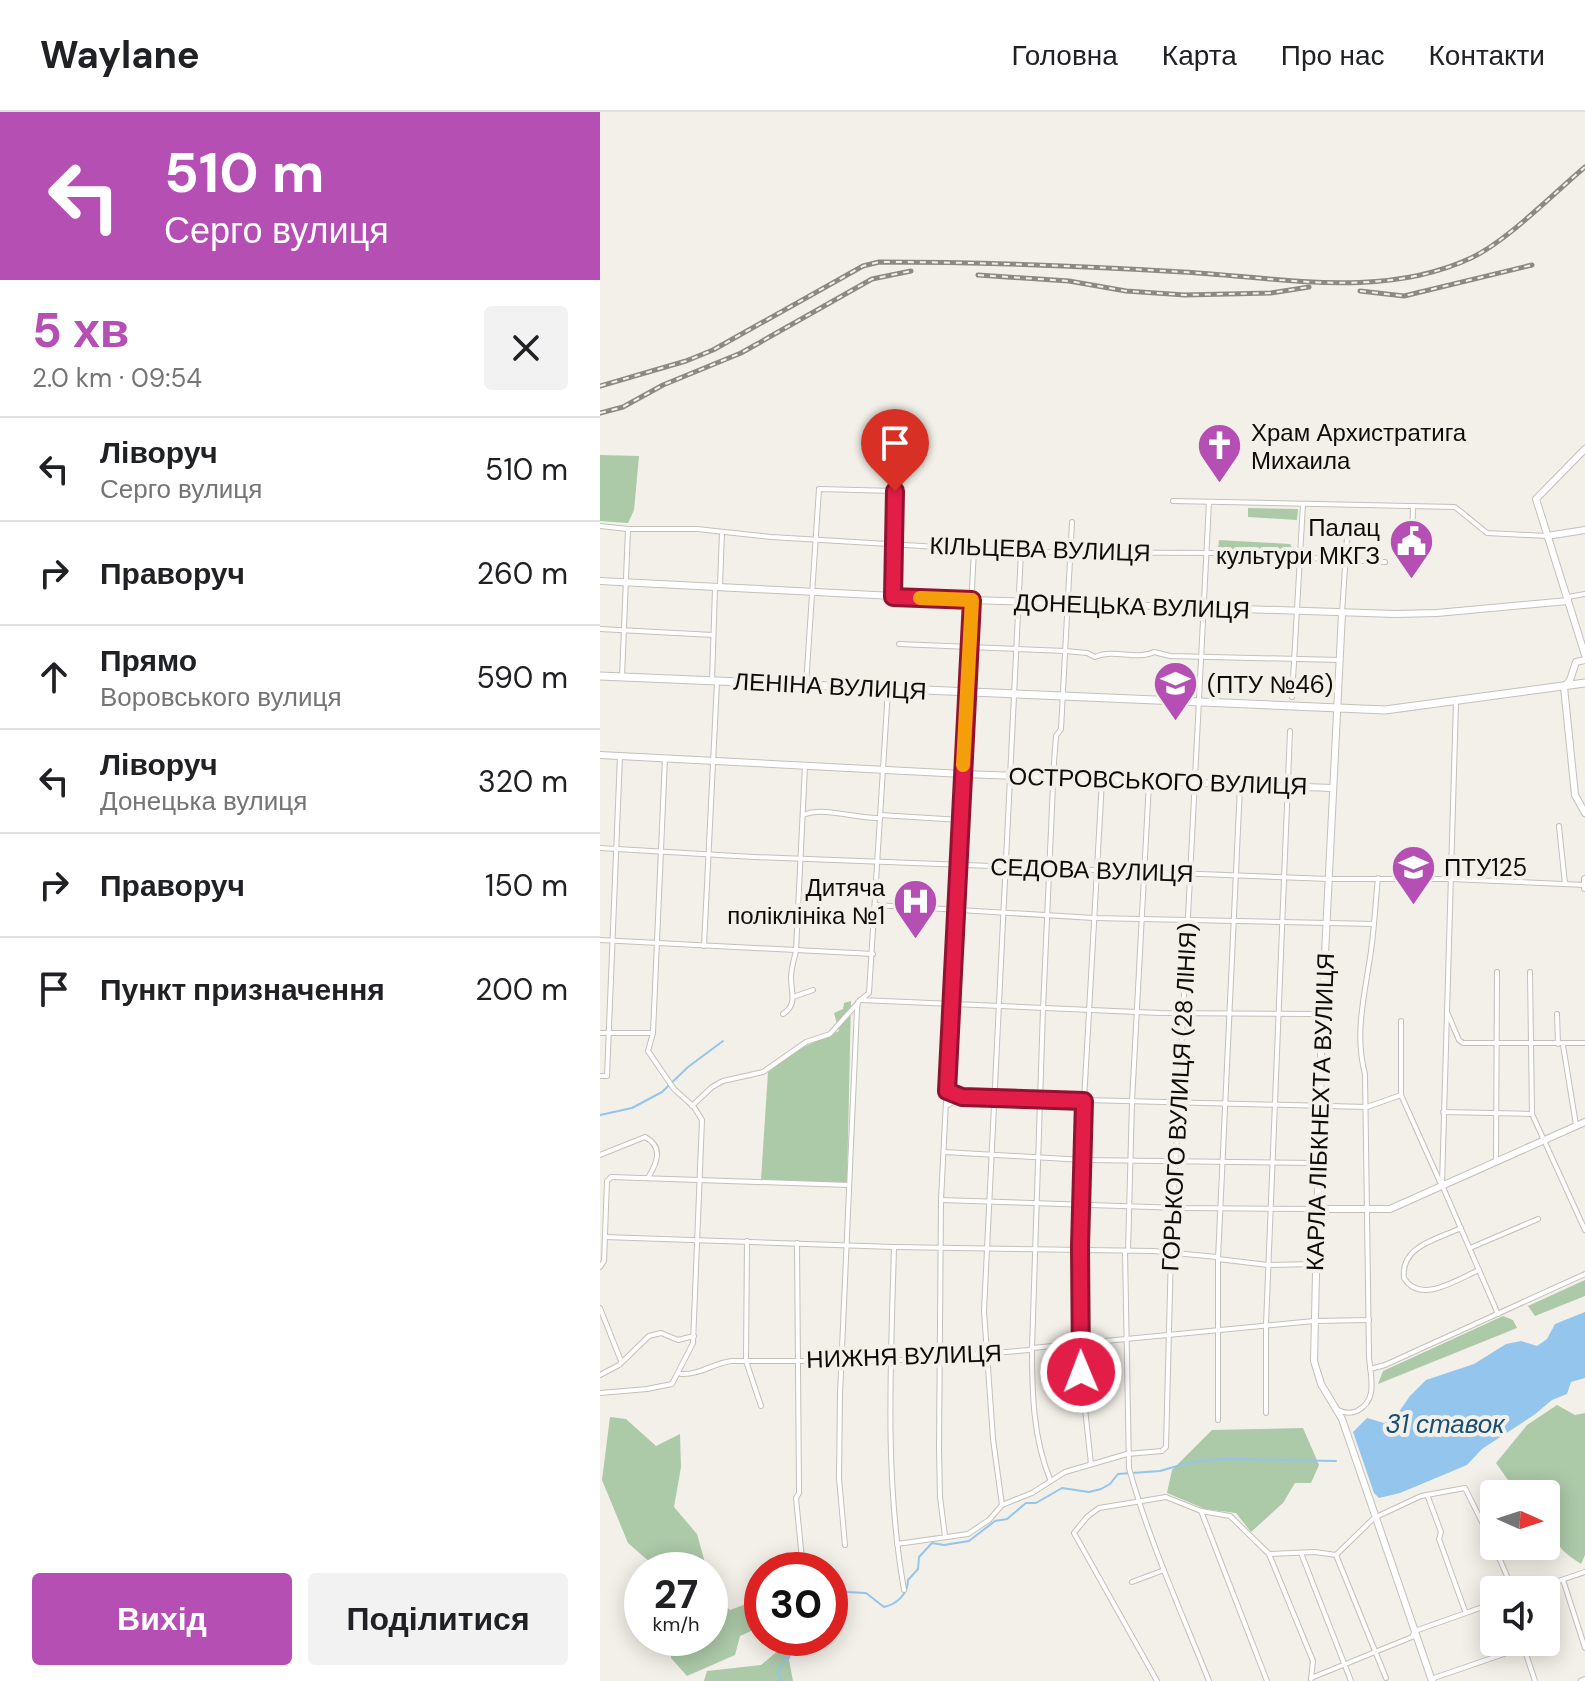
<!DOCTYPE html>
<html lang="uk">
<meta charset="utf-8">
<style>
body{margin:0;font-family:"DM Sans",sans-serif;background:#f2f2f2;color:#202124;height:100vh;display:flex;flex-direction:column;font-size:30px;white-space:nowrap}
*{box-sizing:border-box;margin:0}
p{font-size:26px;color:#757577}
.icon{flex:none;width:44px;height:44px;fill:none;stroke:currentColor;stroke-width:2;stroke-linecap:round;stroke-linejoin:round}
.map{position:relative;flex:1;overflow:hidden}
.side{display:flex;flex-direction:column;background:#fff;width:600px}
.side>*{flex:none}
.guide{background:#b54fb3;color:#fff;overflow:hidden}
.needle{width:52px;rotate:93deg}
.controls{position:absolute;left:880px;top:1368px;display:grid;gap:16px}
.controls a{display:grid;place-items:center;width:80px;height:80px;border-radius:8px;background:#fff;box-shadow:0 4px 20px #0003;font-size:40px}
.speed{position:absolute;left:24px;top:1440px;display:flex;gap:16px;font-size:40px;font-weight:700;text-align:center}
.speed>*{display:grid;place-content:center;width:104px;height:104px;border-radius:50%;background:#fff;box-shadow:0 4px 20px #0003;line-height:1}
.speed small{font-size:20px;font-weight:400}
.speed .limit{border:12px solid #d22;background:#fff;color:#111}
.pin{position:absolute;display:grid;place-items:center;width:68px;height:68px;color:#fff;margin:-82px -34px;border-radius:50% 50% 50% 0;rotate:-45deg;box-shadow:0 0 8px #0007}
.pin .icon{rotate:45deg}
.me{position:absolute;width:88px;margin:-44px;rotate:359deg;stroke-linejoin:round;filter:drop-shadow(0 0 6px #0008)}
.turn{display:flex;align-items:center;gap:28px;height:168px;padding:0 32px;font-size:36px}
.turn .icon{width:104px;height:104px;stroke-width:2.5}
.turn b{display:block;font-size:56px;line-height:68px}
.round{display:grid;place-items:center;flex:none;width:84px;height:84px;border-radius:8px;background:#f2f2f2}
.head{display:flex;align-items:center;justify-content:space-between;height:136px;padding:0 32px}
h1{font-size:48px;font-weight:700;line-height:60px;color:#b54fb3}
.cta{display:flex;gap:16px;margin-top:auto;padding:16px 32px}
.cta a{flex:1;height:92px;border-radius:8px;background:#b54fb3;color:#fff;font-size:32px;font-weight:700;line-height:92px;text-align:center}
.cta a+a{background:#f2f2f2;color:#202124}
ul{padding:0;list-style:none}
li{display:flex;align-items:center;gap:24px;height:104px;padding:0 32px;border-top:2px solid #e0e0e0}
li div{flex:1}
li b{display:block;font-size:30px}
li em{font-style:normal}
header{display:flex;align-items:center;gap:48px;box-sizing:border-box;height:112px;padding:0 40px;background:#fff;border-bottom:2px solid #e0e0e0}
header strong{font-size:38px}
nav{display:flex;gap:44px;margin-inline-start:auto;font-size:28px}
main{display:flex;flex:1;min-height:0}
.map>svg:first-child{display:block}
</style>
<header>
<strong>Waylane</strong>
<nav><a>Головна</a><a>Карта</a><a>Про нас</a><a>Контакти</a></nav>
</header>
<main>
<section class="side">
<div class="guide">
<div class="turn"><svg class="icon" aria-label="left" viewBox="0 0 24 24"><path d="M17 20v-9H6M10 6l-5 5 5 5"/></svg><div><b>510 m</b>Серго вулиця</div></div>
</div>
<div class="head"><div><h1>5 хв</h1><p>2.0 km · 09:54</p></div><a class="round"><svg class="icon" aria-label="close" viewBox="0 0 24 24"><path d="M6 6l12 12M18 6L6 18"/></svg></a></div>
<ul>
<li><svg class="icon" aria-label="left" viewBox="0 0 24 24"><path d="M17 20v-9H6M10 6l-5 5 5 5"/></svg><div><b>Ліворуч</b><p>Серго вулиця</p></div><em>510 m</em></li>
<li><svg class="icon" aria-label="right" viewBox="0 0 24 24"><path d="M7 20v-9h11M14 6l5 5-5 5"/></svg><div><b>Праворуч</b></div><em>260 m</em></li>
<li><svg class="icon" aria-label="ahead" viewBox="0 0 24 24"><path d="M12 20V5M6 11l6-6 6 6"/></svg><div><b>Прямо</b><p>Воровського вулиця</p></div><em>590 m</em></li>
<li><svg class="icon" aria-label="left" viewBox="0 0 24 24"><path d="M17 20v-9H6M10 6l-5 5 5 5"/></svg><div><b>Ліворуч</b><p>Донецька вулиця</p></div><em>320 m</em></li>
<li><svg class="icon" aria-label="right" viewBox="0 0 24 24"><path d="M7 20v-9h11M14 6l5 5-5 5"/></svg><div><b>Праворуч</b></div><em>150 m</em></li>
<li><svg class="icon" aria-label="arrive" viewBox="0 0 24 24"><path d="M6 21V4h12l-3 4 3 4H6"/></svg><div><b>Пункт призначення</b></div><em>200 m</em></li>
</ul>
<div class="cta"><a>Вихід</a><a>Поділитися</a></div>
</section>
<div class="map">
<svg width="985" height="1569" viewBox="0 0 985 1569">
<rect width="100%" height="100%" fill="#f3f0e9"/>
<g fill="#acc9a8">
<path d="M0,343L39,344L34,398L28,411L0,409Z"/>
<path d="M648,396L698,397L697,408L648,405Z"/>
<path d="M619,428L690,432L695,440L618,437Z"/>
<path d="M251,889L247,1071L161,1068L168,960L199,937L239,919L234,901L243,897L244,891Z"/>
<path d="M985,1168V1184L935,1204L928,1194Z"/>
<path d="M903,1204L913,1208L917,1216L778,1272L783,1259Z"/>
<path d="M957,1293L975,1303L985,1301V1443L981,1452C961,1438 953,1434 954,1407L946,1401V1382H934L931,1368H908L896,1351L927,1313Z"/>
<path d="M10,1305L26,1307L56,1334L80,1322L81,1355L74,1395L97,1422L107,1458H59L28,1431L2,1368Z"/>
<path d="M703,1316L719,1353L711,1371H695L683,1391L651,1420L636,1401L605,1397L567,1381L572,1358L612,1318Z"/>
<path d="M110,1470L113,1483L130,1498L162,1486V1514L140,1524L135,1543L87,1564L71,1546V1526H110Z"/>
<path d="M186,1532L193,1569H104L107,1559L161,1553Z"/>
</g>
<path fill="#93c5ed" d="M985,1200V1266L971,1270L967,1282L952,1288L934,1303L882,1337L867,1353L800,1381L779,1386L774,1381L753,1320L767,1306L784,1311L796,1304L810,1284L826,1268L874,1252L906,1232L921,1229L937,1234L947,1227L955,1212Z"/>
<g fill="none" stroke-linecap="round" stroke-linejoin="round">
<g stroke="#93c5ed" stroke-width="2">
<path d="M0,1003L32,996L62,980L88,955L123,929"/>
<path d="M230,1485L234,1480L245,1477L247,1480L266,1481L284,1495C297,1492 308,1482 308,1468L318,1457L319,1445L332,1431L344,1433L369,1429L395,1409L407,1407L426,1391H436L462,1376L489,1380L501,1377L510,1372L518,1362L560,1359L591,1350L624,1347L736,1349"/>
<path d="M182,1569L177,1561L185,1549L184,1546H189L191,1537L205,1528L202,1526"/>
</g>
<defs>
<g id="minor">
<path d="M573,389L855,395L887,421L947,424"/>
<path d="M0,414L28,417H97L171,425L421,440L616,441L785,450"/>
<path d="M812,438L813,394"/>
<path d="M120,474L122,420"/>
<path d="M968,485L985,482"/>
<path d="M742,501L748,410"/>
<path d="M0,517L113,523"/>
<path d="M299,532L465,539L487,541L495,545C514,536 536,549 554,540L570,544L739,548"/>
<path d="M22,565L28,417"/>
<path d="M112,569L115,476"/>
<path d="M206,573L219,377L295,379L293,483"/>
<path d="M692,585L703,392"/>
<path d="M856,590L842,1073L898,1202"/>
<path d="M203,703C224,694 256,707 279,706"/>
<path d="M280,703L361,708"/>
<path d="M959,714L965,772"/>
<path d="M0,736L153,745L729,767H851L985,773"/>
<path d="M275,793L494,806L774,812"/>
<path d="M0,828L273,842"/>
<path d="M104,834L117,570"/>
<path d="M930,860L932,1002L985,1118"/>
<path d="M193,885L213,878"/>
<path d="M260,888L560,901L721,902"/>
<path d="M847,900L859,928L863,931H985"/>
<path d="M183,902C198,892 191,881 191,866C191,857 194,847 196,839L205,654"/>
<path d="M957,902L958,932"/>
<path d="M801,909V983L840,1070"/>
<path d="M0,921H53"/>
<path d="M963,933L976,1013"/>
<path d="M0,964H7L20,644"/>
<path d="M348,993L362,985L767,995L801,983"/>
<path d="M92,994L112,975L123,969L163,960L206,930L230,922L256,893"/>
<path d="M843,1000L932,1002"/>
<path d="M344,1040L484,1048L718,1051"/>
<path d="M0,1043L45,1025C64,1035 57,1051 48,1066"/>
<path d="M896,1049L897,860"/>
<path d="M341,1088L581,1096L717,1097"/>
<path d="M861,1116C838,1127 800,1134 804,1166C820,1193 858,1167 879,1158"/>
<path d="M5,1125L294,1135L553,1139L617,1145"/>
<path d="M147,1129L146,1249L161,1294"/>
<path d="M197,1131L199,1381L196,1386L203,1458"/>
<path d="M294,1135C291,1250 284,1364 304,1478"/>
<path d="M870,1136L938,1107"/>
<path d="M525,1139L529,1356C549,1429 581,1499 609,1569"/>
<path d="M528,1139L532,990L549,670"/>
<path d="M618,1147L668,1153L715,1152"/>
<path d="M0,1155L4,1149L7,1069L11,1065L249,1073"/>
<path d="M0,1196L21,1249"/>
<path d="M770,1257L785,1253L985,1162"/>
<path d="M81,1262C99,1263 112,1252 131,1249H289L430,1238L432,1236L714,1209L769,1208"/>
<path d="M0,1263L19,1253L49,1224L61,1221L78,1228L94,1224"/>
<path d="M0,1281L47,1277L72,1272L93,1231L102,1008L94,995L74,977L48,939L53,921L65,646"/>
<path d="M738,1298C744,1301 750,1302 757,1299C779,1288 770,1264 769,1244L765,962C755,925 763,890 769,852C774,824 775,795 778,766"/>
<path d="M666,1301V1213L690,619"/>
<path d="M618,1308V1147L640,674"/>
<path d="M491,1352L481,1260L480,1134L484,989L502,668"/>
<path d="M450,1367C433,1326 432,1280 432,1236L443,897L454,650L456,624L461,617L472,410"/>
<path d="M828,1385L841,1420L839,1427L865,1499"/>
<path d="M402,1393L393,1327L384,1199L421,440"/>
<path d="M601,1399L667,1569"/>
<path d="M345,1424L340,1385L339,1337L341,1088L374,437"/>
<path d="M297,1432L368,1422L389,1408L402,1393L432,1381L465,1360L527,1342L562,1339L566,1335L571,1140L609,390"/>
<path d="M245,1433L239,1366L240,1282L257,897L258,890L269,881L288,577"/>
<path d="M894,1434L913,1478"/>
<path d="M701,1441L751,1569"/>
<path d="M669,1442L713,1549L711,1567"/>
<path d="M736,1443L786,1566"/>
<path d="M963,1468L985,1536"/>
<path d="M532,1470L564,1458"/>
<path d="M932,1478L985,1460"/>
<path d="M922,1530L935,1569"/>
<path d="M711,1566L812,1525L815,1519L894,1491"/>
<path d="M831,1567L924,1535"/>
<path d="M557,1569L474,1421L487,1405L499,1396L566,1385L601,1399L630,1404L669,1442L715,1440L736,1443L774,1406L821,1384L865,1376L894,1434"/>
</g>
<g id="tertiary">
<path d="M985,337L936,387L985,543"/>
<path d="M947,424L985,418"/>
<path d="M0,469L372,488L795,502L837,501L968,489"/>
<path d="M742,501L722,902L714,1249L721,1272L742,1307L832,1569"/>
<path d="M985,548L976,550L970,568L964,575L975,683L985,701"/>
<path d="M0,643L363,662L732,676"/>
<path d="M985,767V776"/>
<path d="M717,1097H790L985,1010"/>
<path d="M982,1569L985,1568"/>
</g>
<path id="secondary" d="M0,564L785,598L985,571"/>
</defs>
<use href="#minor" stroke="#c4c0b9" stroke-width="6"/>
<use href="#tertiary" stroke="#c4c0b9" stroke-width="8"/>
<use href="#secondary" stroke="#c4c0b9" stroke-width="9"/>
<use href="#minor" stroke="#fff" stroke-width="4"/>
<use href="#tertiary" stroke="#fff" stroke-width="6"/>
<use href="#secondary" stroke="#fff" stroke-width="7"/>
<defs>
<g id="rail">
<path d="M378,163L469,169L526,179L585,183L671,181L709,175"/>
<path d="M760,179L804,184L932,153"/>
<path d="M0,274L86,249L113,238L263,154L279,150C380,150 482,154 583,160C678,165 781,188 871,146C907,129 953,82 985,55"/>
<path d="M0,301L23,295L63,273L141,241L272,167L311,159"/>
</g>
</defs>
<use href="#rail" stroke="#8b8984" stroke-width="5"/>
<use href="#rail" stroke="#f3f0e9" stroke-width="2" stroke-dasharray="6" stroke-linecap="butt"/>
</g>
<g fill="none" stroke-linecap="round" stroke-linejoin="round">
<defs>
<path id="route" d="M295,379L293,485L372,488L347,979L362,985L484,989L480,1134L481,1260"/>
</defs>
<use href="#route" stroke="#92132f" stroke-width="20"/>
<use href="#route" stroke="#e11d48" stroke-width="14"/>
<path stroke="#f59e0b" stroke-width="14" d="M320,486L372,488L363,653"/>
</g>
<defs>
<symbol id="church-pin" viewBox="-11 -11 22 30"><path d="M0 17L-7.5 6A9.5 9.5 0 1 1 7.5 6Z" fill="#b54fb3" stroke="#f3f0e9"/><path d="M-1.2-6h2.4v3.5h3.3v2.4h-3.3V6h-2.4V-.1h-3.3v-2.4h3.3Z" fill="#fff"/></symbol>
<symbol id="civic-pin" viewBox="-11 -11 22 30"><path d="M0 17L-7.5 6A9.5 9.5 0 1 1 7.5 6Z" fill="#b54fb3" stroke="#f3f0e9"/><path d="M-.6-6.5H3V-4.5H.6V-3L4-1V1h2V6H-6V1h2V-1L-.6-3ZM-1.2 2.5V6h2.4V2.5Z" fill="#fff"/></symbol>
<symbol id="university-pin" viewBox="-11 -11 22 30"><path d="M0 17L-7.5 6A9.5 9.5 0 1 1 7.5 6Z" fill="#b54fb3" stroke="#f3f0e9"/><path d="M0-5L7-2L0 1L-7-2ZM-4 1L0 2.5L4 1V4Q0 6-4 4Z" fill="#fff"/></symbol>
<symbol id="hospital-pin" viewBox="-11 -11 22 30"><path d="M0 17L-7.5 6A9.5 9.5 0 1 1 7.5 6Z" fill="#b54fb3" stroke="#f3f0e9"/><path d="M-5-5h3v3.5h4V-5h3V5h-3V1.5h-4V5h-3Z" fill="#fff"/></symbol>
</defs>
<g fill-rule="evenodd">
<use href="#church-pin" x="594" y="308" width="51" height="69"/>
<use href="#civic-pin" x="786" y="404" width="51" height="69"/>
<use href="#university-pin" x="550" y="546" width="51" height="69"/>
<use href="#university-pin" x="788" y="730" width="51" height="69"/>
<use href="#hospital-pin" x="290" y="764" width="51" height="69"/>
</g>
<g text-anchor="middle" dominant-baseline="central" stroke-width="8" stroke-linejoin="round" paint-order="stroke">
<g font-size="24" fill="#0e0c0a" stroke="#f3f0e9" text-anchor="start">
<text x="651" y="320">Храм Архистратига<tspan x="651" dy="28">Михаила</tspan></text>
<text x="780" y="415" text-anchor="end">Палац<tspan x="780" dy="28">культури МКГЗ</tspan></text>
<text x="607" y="572">(ПТУ №46)</text>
<text x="844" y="755">ПТУ125</text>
<text x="285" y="775" text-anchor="end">Дитяча<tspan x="285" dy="28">поліклініка №1</tspan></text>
</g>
<g font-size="24" fill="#0e0c0a" stroke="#f3f0e9">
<text transform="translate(440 437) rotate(2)">КІЛЬЦЕВА ВУЛИЦЯ</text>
<text transform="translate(532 494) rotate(2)">ДОНЕЦЬКА ВУЛИЦЯ</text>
<text transform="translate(230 574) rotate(3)">ЛЕНІНА ВУЛИЦЯ</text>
<text transform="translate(558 669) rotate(2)">ОСТРОВСЬКОГО ВУЛИЦЯ</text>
<text transform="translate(492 758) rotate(2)">СЕДОВА ВУЛИЦЯ</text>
<text transform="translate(579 985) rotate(-87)">ГОРЬКОГО ВУЛИЦЯ (28 ЛIНIЯ)</text>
<text transform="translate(720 1000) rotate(-88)">КАРЛА ЛІБКНЕХТА ВУЛИЦЯ</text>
<text transform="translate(304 1244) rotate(-2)">НИЖНЯ ВУЛИЦЯ</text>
</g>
<g font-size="26" font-style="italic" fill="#164f75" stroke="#f3f0e9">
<text x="845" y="1312">31 ставок</text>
</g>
</g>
</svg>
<div class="controls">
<a><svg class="needle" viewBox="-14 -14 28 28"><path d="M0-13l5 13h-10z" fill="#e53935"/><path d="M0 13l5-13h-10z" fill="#757577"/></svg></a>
<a><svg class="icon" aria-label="sound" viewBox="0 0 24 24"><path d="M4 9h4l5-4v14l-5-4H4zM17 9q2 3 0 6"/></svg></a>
</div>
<div class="speed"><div>27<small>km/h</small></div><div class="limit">30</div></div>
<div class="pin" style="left:295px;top:379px;background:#d93025"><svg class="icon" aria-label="arrive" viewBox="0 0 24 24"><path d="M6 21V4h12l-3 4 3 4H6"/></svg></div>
<svg class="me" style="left:481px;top:1260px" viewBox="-20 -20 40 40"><circle r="17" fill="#e11d48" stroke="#fff" stroke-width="3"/><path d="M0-11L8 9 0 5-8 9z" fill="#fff"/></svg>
</div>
</main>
